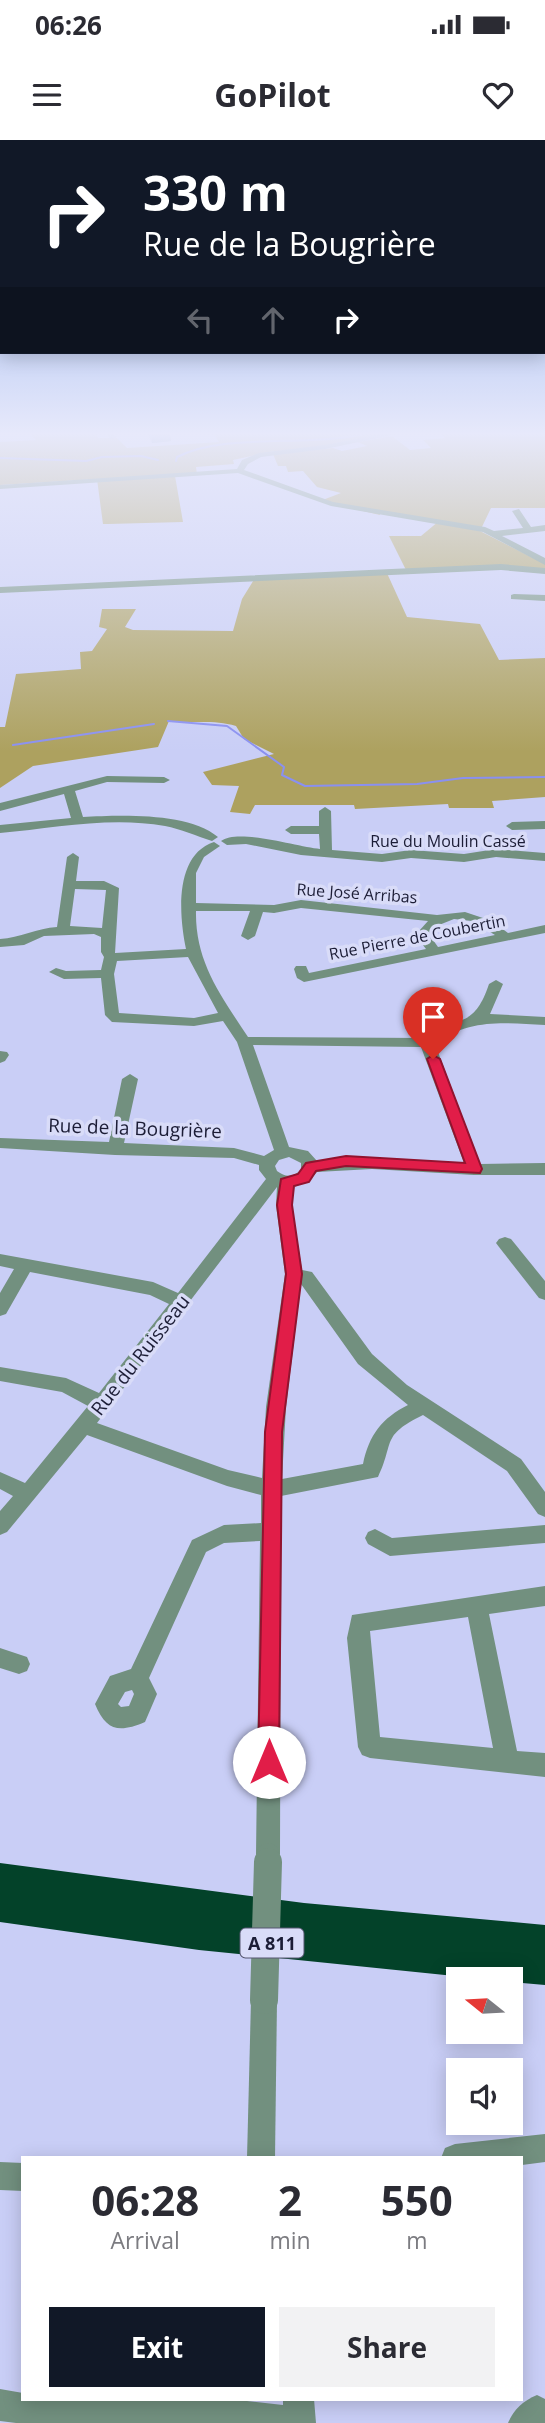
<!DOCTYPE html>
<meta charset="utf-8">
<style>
body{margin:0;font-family:"Open Sans",sans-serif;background:#f2f2f3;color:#2b2b33;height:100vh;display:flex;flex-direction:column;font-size:26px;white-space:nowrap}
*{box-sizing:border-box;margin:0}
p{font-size:23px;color:#7c7c81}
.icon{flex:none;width:38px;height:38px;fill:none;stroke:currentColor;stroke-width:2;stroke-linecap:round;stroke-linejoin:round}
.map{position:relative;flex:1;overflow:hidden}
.side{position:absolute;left:21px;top:2016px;width:502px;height:245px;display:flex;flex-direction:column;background:#fff;border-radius:0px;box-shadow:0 4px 18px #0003}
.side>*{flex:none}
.banner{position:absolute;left:0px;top:0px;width:546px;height:214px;box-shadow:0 4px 18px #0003;background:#111827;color:#fff;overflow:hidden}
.needle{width:46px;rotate:288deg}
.controls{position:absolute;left:446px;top:1827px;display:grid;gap:14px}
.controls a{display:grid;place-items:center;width:77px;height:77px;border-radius:0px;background:#fff;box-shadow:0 4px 18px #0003;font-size:35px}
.pin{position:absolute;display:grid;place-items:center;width:60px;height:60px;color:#fff;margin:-72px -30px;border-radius:50% 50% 50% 0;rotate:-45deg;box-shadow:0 0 7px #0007}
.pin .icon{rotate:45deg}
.me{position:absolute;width:77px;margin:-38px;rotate:0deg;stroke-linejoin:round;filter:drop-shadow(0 0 5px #0008)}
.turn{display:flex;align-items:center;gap:24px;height:147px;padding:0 28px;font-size:32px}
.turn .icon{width:91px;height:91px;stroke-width:2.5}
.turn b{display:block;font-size:49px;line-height:60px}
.lanes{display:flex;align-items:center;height:66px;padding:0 28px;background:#0003;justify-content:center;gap:35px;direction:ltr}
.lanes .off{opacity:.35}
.eta{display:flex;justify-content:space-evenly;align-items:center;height:119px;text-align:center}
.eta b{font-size:42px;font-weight:700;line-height:49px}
.action{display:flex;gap:14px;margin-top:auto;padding:14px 28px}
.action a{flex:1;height:80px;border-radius:0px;background:#111827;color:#fff;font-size:28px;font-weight:700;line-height:80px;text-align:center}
.action a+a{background:#f2f2f3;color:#2b2b33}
.status{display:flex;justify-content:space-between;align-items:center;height:49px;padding:0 35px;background:#fff;direction:ltr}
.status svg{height:19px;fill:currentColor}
header{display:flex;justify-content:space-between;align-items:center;height:91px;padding:0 28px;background:#fff;font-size:32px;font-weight:700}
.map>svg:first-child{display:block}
</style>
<div class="status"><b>06:26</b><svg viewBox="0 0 49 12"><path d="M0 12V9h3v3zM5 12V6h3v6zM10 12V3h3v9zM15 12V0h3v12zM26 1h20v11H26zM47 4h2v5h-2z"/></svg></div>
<header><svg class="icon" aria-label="menu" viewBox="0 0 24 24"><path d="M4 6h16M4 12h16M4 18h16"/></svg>GoPilot<svg class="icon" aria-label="heart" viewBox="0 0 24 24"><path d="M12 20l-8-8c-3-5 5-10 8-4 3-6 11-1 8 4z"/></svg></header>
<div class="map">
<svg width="545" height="2283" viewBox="0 0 545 2283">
<rect width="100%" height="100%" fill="#c9cef6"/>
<g fill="#ada15f">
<path d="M29,292H96L98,298H117L127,308L219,302L214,294L207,295L205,292H399L327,306L269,312L233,320L234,324L196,327L197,335L175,336L183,382L108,384H103L97,339L0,345V302L36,300Z"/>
<path d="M439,292H545V368H491L480,391L545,424V430L513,427L406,430L389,396H421L439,381L379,372L380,375L320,361L341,353L317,347L303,331L288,332L286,326H278L273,314L333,308L342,311L367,306L358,302L392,296L410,310L431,308L423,300L445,298Z"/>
<path d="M386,431L407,477L480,484L499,520L545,518V657L492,661L494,668H449L448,664L355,669L354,665H255L250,674L230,672L239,646L212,645L203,632L274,614L244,599L236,586C213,579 192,584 169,581L158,607L33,626L0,648V587H5L16,534L81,529L80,512L92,511L107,489L99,487L102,469H136L125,487L133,490L233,491L242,459L255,438Z"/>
</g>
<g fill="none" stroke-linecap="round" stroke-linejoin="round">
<g stroke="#8a90f0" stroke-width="2">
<path d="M0,318L86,321L102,317L141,316L158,320"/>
<path d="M176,321L177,317C229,291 312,309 372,292"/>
<path d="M168,581L227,586L284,627L282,635L305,646L417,644L463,638L545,637"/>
<path d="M13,605L154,584"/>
</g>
<g fill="#72907f" fill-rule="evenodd">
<path d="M105,292H112L117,297L110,299Z"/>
<path d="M391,292H407L325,309L261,317L248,324L244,330L333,362L485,387L494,391L523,388L512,371L519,369L531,387L545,385V391L502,396L545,418V425L483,392L331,366L238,333L0,349V345L237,329L242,320L259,313L325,305Z"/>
<path d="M501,424L545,428V434L501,430L0,453V447Z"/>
<path d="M514,454L545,455V461L511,459V455Z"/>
<path d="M107,636L164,637L170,640L164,643L107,642L75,651L83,677C120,675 188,672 218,697L212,701C196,696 181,689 165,686C111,676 54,688 0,693V685L71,678L64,654L0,671V663Z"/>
<path d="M325,667L331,671L332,710L382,714L411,710L464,714L496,709L545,713V721L496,717L464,722L411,718L382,722L301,715L246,704L227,705L221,701C238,688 297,707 320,709L319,694H291L285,690L291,686H319V671Z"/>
<path d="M545,681V689L512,690L506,686L512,682Z"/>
<path d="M214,702L220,706L204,717L196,733V763L274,765L301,760L437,775L465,772L492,781L508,793L545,785V793L304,842L297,838L294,829L296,826H306L309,833L426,809L419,800V791L428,781L301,768L274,773L263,772L255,796L248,800L241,796L250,771H196C195,822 221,856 248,897L424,898C456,874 473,892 489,844L496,840L503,844L490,874L545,877V885C505,883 469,878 435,904L480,1024L545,1023V1035H474L372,1029L317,1032L310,1040L294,1047L292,1065L302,1130L312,1132L372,1214L407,1245L521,1319L545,1352V1377L538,1374L507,1331L423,1275C380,1296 395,1302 378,1337L281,1356L280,1714L277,1723L268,1726L259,1723L256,1714L260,1401L224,1403L206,1412L149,1538L157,1554L145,1582C119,1593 106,1591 95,1564L110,1536L131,1529L192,1400L224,1385L261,1383V1355L227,1346L87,1295L7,1392L0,1395V1371L13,1356L0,1349V1332L25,1343L88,1266L62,1252L0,1241V1227L66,1238L99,1253L169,1164L150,1155L30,1132L6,1174L0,1176V1153L14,1129L0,1126V1114L153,1142L178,1153L266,1039L259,1030V1025L234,1018L115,1015L0,1008V998L109,1002L122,939L130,934L138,939L124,1003L234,1008L264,1016L274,1010L237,902L223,881L194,886L112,882L105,875L101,838L64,839L49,832L56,828L66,831L101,830L104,817L101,812V797L94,794L44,796L24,805L0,807V799C20,798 37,788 57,787L67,717L73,713L79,717L76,741H104L119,748L115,813L186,809C179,776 174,715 214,702ZM75,749L106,750L102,788L70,786ZM454,779L472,781L495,795L438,807L433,800V792L439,785ZM188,817L218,873L194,878L119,873L114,834L117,821ZM253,905L421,907L464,1023L372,1018L317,1021L308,1011L289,1007ZM289,1017L301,1023V1030C293,1037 286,1038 277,1031L275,1026L279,1020ZM277,1047L276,1065L285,1134L266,1267L262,1338L228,1330L97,1283ZM301,1144L358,1224L408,1265C382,1278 369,1295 363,1324L282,1339L286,1267ZM132,1550L134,1554L129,1566L121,1567L118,1564L125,1552Z"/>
<path d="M0,911L7,912L9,915L5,921L0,923Z"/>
<path d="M505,1097L511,1099L545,1141V1160L539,1158L499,1107L496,1103L499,1099Z"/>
<path d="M545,1385V1403L390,1416L368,1404L365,1398L368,1392L375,1389L392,1398Z"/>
<path d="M545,1446V1466L489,1474L517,1611L545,1613V1637L370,1618L362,1615L358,1607L347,1498L352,1475ZM468,1477L493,1608L380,1597L370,1491Z"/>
<path d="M0,1508L27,1517L30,1524L27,1531L19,1534L0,1528Z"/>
<path d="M264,1847L273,1851L277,1860L275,2018H247L251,1860L255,1851Z"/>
<path d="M545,1994V2022L522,2025V2018H441L445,2008L455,2004Z"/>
<path d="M0,2022L23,2023V2051L0,2050Z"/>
<path d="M0,2249L23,2253V2259H229L283,2265V2259H314L316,2283H16L0,2281Z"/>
<path d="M537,2255L545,2259V2283H508C514,2269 523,2261 537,2255Z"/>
</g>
<path fill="#034229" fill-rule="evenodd" d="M0,1723L304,1763L545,1785V1845L511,1842V1839H484L199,1810L0,1782Z"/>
<path stroke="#72907f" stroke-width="22" d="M268,1724V1714"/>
<path stroke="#72907f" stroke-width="28" d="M264,1860L268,1722"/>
</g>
<path fill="#6483b4" d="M147,292H170L171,301L152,303Z"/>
<path fill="#516a92" d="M152,292H170L171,301L152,303Z"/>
<linearGradient id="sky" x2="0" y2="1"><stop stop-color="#82a6eb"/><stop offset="0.48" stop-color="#e7e9fb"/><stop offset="1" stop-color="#e7e9fb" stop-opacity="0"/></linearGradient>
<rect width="545" height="612" fill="url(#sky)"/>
<path fill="#e11d48" stroke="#92132f" stroke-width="2" d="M433,915L440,919L482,1029L480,1033L346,1026L316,1031L309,1042L294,1046L292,1065L302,1134L282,1292L279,1622L276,1629L269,1633L261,1629L258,1622L265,1292L286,1134L277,1065L281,1039L298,1034L306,1023L346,1016L465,1023L427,919Z"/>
<g text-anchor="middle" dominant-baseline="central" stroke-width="7" stroke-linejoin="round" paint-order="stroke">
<g font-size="16" fill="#1c1d36" stroke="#d9dcf8">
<text x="448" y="701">Rue du Moulin Cassé</text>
<text transform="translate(357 753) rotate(4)">Rue José Arribas</text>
<text transform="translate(417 797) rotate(-11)">Rue Pierre de Coubertin</text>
</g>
<rect fill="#d9dcf8" stroke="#555670" stroke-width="2" x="240.5" y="1788.5" width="63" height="29" rx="5"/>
<g font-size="18" font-weight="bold" fill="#1c1d36">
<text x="272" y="1803">A 811</text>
</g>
<g font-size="19" fill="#1c1d36" stroke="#d9dcf8">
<text transform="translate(135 988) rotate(2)">Rue de la Bougrière</text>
<text transform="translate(140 1215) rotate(-52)">Rue du Ruisseau</text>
</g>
</g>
</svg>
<div class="controls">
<a><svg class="needle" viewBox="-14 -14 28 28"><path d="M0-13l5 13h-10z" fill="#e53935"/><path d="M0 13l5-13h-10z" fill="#7c7c81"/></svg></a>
<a><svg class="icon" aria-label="sound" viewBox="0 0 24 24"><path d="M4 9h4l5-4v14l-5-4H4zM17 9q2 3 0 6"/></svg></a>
</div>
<div class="pin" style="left:433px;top:919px;background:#d93025"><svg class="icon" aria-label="arrive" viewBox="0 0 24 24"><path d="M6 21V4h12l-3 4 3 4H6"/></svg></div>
<svg class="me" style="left:269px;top:1622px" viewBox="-20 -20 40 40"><circle r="19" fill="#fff"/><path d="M0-13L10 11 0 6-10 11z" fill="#e11d48"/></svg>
<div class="banner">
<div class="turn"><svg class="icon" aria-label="right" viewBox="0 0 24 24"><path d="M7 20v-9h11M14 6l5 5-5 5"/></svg><div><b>330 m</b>Rue de la Bougrière</div></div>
<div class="lanes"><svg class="icon off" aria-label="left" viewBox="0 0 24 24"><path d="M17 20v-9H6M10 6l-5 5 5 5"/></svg><svg class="icon off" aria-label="ahead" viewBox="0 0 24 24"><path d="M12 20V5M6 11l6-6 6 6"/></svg><svg class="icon" aria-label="right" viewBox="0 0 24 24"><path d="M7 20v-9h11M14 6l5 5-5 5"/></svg></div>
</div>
<section class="side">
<div class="eta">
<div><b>06:28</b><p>Arrival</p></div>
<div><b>2</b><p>min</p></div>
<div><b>550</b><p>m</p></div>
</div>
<div class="action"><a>Exit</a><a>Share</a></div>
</section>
</div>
